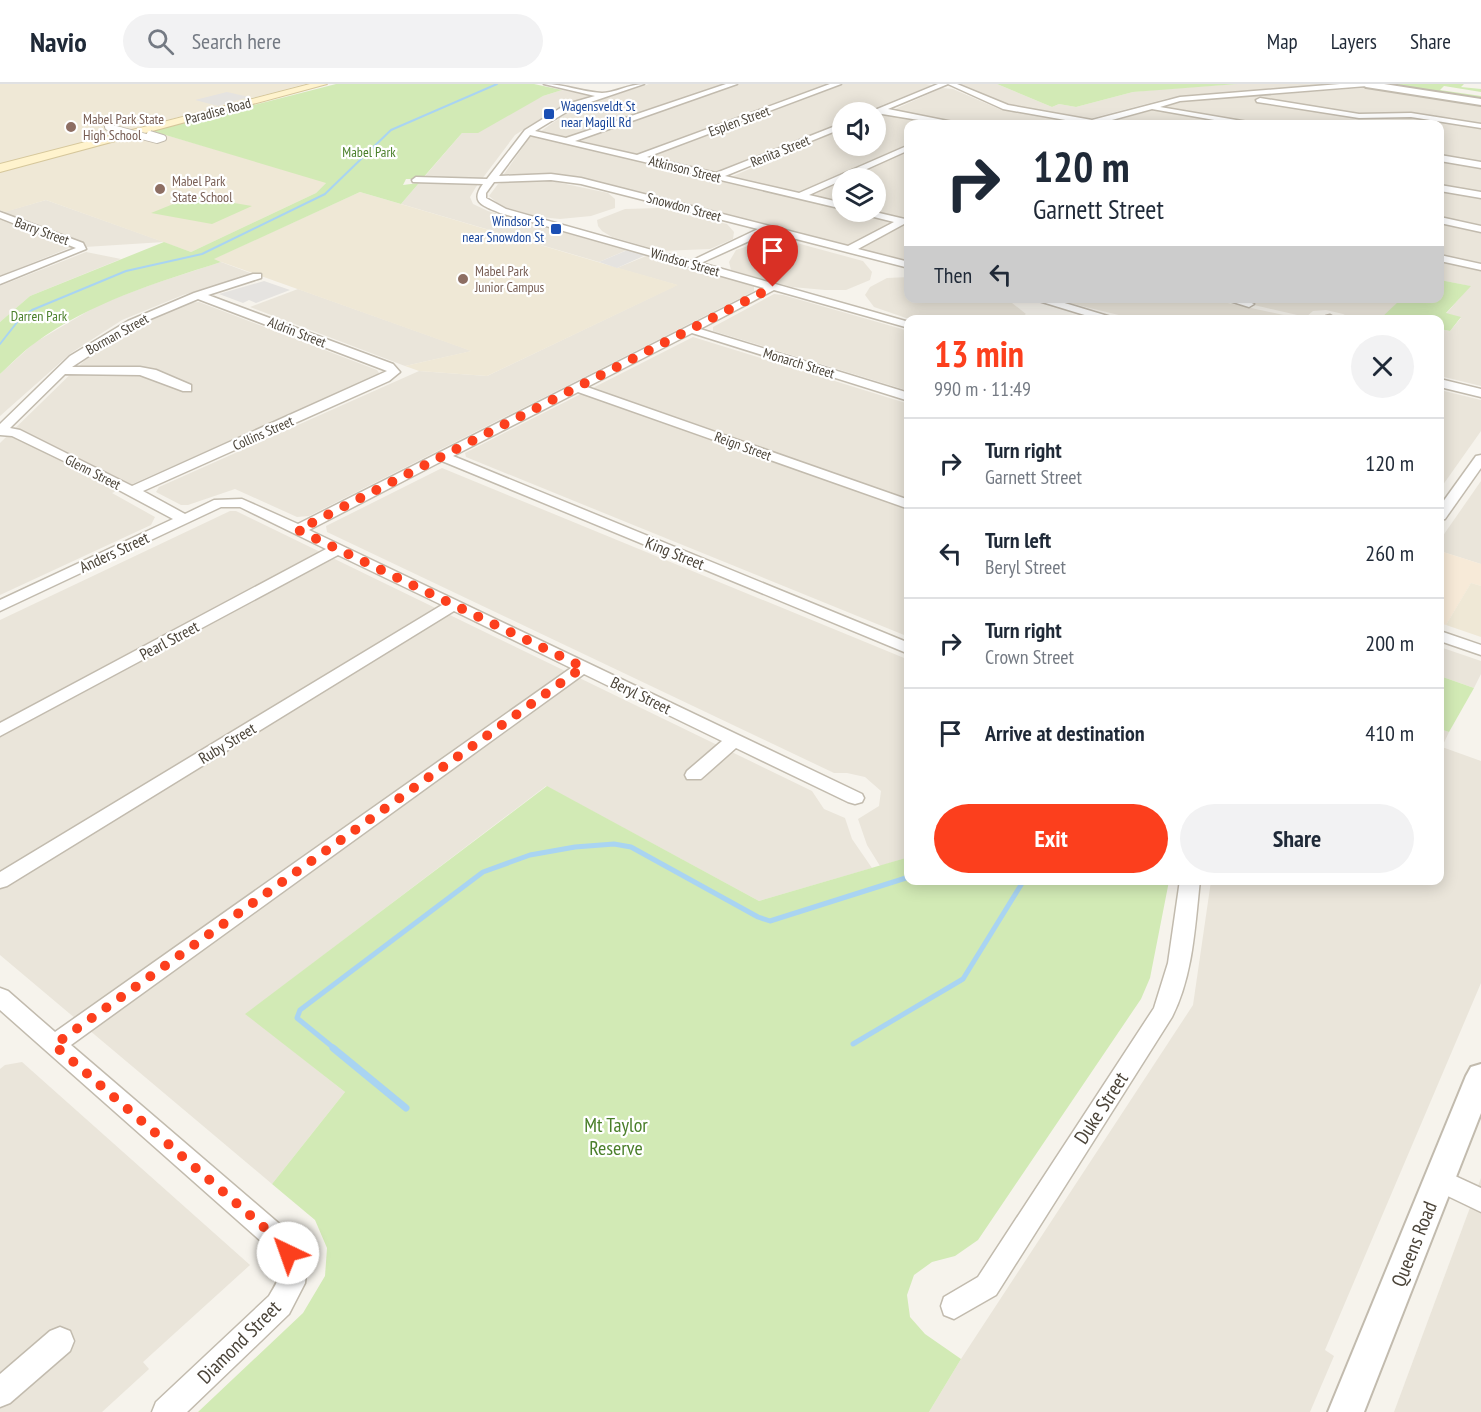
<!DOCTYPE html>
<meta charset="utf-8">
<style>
body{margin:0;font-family:"PT Sans Narrow",sans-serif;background:#f2f2f3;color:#1f2937;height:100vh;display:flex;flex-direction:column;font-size:22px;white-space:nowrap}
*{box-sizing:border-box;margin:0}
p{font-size:20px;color:#747a83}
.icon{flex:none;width:33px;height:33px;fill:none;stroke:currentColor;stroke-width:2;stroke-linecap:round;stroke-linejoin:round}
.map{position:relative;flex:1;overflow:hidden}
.drawer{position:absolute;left:904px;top:231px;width:540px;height:570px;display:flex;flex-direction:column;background:#fff;border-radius:12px;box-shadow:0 3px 15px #0003}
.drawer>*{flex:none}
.guide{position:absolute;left:904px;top:36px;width:540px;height:183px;border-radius:12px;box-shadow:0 3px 15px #0003;background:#fff;color:#1f2937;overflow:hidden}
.tools{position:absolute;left:832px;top:18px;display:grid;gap:12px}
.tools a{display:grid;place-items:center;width:54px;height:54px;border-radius:50%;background:#fff;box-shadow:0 3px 15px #0003;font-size:30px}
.pin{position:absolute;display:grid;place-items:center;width:51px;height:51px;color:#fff;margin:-62px -26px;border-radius:50% 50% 50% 0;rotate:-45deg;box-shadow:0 0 6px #0007}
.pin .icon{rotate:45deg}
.me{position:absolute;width:66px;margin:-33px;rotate:318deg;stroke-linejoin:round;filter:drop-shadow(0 0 4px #0008)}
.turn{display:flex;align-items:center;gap:21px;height:126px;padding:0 30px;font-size:27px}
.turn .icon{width:78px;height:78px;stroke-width:2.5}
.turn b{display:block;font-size:42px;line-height:51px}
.then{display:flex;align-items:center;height:57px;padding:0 30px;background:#0003;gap:12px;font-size:22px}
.round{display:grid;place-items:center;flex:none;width:63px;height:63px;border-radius:32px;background:#f2f2f3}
.headline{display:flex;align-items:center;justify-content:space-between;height:102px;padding:0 30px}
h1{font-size:36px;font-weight:600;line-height:45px;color:#fc3f1d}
.cta{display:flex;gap:12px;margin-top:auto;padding:12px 30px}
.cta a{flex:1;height:69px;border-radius:36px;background:#fc3f1d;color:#fff;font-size:24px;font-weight:600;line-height:69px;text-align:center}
.cta a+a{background:#f2f2f3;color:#1f2937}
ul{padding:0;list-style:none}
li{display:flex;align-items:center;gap:18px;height:90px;padding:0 30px;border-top:2px solid #e0e1e3}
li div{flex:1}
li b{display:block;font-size:22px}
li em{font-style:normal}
header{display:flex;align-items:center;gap:36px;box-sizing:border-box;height:84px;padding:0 30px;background:#fff;border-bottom:2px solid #e0e1e3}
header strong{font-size:28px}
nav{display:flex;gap:33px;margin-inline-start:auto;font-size:21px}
.search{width:420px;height:54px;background:#f2f2f3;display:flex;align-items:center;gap:15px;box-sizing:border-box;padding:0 21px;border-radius:33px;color:#747a83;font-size:22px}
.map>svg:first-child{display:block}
</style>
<header>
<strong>Navio</strong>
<div class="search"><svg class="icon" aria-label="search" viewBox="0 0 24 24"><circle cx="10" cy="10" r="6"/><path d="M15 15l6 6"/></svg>Search here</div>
<nav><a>Map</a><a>Layers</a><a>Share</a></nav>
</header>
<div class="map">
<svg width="1481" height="1328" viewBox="0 0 1481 1328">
<rect width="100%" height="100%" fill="#f6f3ec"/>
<g fill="#eae5da">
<path d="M649,0H926L932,1L865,28H843V37L719,88H711L541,47L573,25Z"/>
<path d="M959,0H997L1052,23L1059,20L1076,23L1133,8L1163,5L1238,0H1347L1169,14L1085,36L1008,21Z"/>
<path d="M942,4L953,5L999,25L1085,40H965L893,26Z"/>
<path d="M1363,4L1481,20V109L1440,101V40H1111L1107,39L1185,17Z"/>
<path d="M562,6L590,12L556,25L515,51L476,103L470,113L473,120L488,127L627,166L599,178L401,120L462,49L543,12Z"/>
<path d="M881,30L938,40H909V135L876,127V94H843V119L731,93L843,45V62H876V32Z"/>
<path d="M536,52L909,142V178L579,93L558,90H504L530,53Z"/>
<path d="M547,96L608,109L615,115V124L591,132L560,135L540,133L501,122L489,112L498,100L505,98Z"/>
<path d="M1440,107L1481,114V141L1440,133Z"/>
<path d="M46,116L164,158L69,164L0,192V129Z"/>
<path d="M659,124L727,140L734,148L733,155L710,165L661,167L612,153L602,147L598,142L597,136L625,125Z"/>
<path d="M1440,140L1481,148V179L1440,170Z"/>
<path d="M773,158H793L863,177L872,188L870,196L846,206H825L792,203L731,186L729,178L736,166L754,160Z"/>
<path d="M86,168L121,175L30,212L0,238V202Z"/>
<path d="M646,172L754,202V207L309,432L297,433L235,405L188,421H181L156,408L159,403L419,287L487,292L677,201L617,184Z"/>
<path d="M1440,177L1481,186V302L1440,292V245L1450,247L1461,234L1446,230L1470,202L1440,196Z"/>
<path d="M221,178L253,190L183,211L122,236L71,269L0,332V290L34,259L100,220L156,199Z"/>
<path d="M909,193V214L1007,215L1026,230L1017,236L909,235L874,223L865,211L870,203L887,194Z"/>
<path d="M298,205L472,267L405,282L250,223Z"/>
<path d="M774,210L783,211L909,247V307L713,247V243Z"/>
<path d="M1053,215H1209L1302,235H1135Z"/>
<path d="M1245,215H1401L1380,236L1353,235L1343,230L1326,226L1313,227L1306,233L1254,221L1257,217Z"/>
<path d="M199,218L377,286L379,289L376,292L112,409L155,433L151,441L0,511V359L84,277L140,240L188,219Z"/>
<path d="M693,253L909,320V553L466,373L465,369Z"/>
<path d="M1440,306L1481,316V347L1440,405Z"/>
<path d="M442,384L909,576V773L880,782L867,761L858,735L879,722L881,707L865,693L847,689H834L327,448L326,442Z"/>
<path d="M1481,397V480L1440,467V456Z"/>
<path d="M230,427H236L812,707L824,725L845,734L852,755L872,784L759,817L546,702L246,930L345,1008L272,1100L0,871V536Z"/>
<path d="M1440,563L1481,577V590L1474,604L1440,592Z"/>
<path d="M1440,645L1449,648L1442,663L1481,677V899L1325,1266L1334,1272L1310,1328H929L961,1275L1193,921L1211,797L1440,796Z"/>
<path d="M22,978L250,1181L143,1278L149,1285L102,1328H0V985L5,981Z"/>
<path d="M1481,1094V1328H1394Z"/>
</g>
<path fill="#f7ead8" d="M1440,467L1481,480V502L1471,499L1446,541L1440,539Z"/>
<g fill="#efe8d6">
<path d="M0,0H305L0,80Z"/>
<path d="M152,47L327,98L316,109L191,168L46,116L5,128L0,126V87Z"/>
<path d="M360,108L608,181L678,201L487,292L419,287L405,282L471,267L213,175Z"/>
<path d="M1471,499L1481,502V553L1446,541Z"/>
</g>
<g fill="#d2eab5">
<path d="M336,0H534L562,6L543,12L478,49H462L422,95H406L403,101L419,99L401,120L360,108L214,175L221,178C156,199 91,218 35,259C22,268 11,280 0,290V238L30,212L164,158L191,168L316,109L326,99L152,47Z"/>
<path d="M997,0H1238L1133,8L1076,23L1059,20L1052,23Z"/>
<path d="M1379,0H1464L1461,3L1481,5V8L1444,2L1440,6L1481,12V16Z"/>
<path d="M193,112L252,122L212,140L151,129Z"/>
<path d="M1440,196L1471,202L1446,229L1461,233L1450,247L1440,245V236L1380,235L1401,215L1440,214Z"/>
<path d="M1440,592L1474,604L1449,648L1440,645Z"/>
<path d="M547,702L759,817L909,773V796L1169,797L1150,894L1141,915L978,1156L955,1172L932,1178L914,1191L907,1211L910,1233L925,1250L961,1275L929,1328H198L303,1229L325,1192L327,1164L315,1136L272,1100L345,1008L245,930Z"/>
</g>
<g fill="#e5e3e0">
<path d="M227,8L249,13L218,22L195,16Z"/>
<path d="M630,165L648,170L617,184L599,178Z"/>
<path d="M264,197L290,206L256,219L249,216L243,219L219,210Z"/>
</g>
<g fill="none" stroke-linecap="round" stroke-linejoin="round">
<path stroke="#a9d4f2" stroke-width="2" d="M0,260L18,237L32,226L126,187L202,170L325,110L391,46L497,0"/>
<g stroke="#a9d4f2" stroke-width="5">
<path d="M853,960L963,895L1024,796"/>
<path d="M335,965L297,934L300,926L483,788L530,771L575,763L614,760L631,763L758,833L770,837L909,793"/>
</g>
<path stroke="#a9d4f2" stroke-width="7" d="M333,964L406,1024"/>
<defs>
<g id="minor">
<path d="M544,0C564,0 582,8 602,9C615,9 629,0 644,0L573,24L535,47L566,54L726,0H737L575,57L637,71L830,0H841L647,73L716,89L843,39V44L725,92L799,109L909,61V66L809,111L843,119V125L530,51L499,92L551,90L581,94L848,162L894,138L862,130L861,128H875L909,136V140H904L858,165L909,178V184L769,148L701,179L909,238V244L774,206L700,245L909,309V317L692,249L587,303L909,416V425L578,308L453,372L909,559V570L442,377L309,446L862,710L864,714L862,718L855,720L848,718L736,664L701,695H687L685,691L687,687L722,657L584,590L71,961L290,1149L307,1180L305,1199L289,1230L187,1328H152L156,1318L269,1212C281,1192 284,1187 272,1167L0,926V904L8,907L55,948L571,584L454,527L7,802L0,804V788L442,521L338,471L0,652V639L326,465L240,423H221L0,527V516L173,435L72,381L12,352L0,351V340L70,272L128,237L194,209L253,190H261V194L208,211L393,280L400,288L389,297L143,407L185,430L214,416L242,415L298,440L764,204L500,129C484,122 469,119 483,100L413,98L412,96L416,93L487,95L525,46L567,20L595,12ZM551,96L581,100L758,145L691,177L506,125L486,114V109L494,98ZM198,215L387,287L132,402L20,346L10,344L65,290L140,291L183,307H191V301L156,286L140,283H72L136,241Z"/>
<path d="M938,0H957L1008,21L1092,36L1180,13L1340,0H1371L1367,2L1180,17L1160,23L1248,38L1252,40H1237L1152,25L1101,39L1102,40H1088L1003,25L948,0L888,25L953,38L957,40H943L870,28Z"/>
<path d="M1260,14L1359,30L1411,29L1481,40V44L1411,33L1359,34L1257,18L1256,16Z"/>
<path d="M1440,71L1481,78V84L1440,77Z"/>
<path d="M1440,101L1481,108V114L1440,107Z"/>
<path d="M0,128L83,159L86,165L0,200V193L76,164L0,134Z"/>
<path d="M1440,133L1481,142V148L1440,139Z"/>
<path d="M1440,171L1481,180V186L1440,177Z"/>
<path d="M1029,214H1048L1121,236H1101Z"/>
<path d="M1220,214H1240L1254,220L1249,223Z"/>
<path d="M1330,231L1338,236H1326V232Z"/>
<path d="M1440,295L1481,305V313L1440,303Z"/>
<path d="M1481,371V384L1445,435L1440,436V422L1476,372Z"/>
<path d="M1440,547L1481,561V571L1440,557Z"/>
<path d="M1180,796H1200C1195,842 1193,892 1172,933L996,1211L954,1235L944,1231L941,1222L944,1213L978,1193L1154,924L1168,879Z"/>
<path d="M1440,1085L1481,1104V1128L1431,1104L1428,1096L1431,1088Z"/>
<path d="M60,1243L70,1247L74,1257L70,1267L10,1319L0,1323V1290L50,1247Z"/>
</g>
<g id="tertiary">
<path d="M1361,0H1384L1481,15V21L1366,3Z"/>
<path d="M1481,980V1029L1364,1328H1328L1466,992L1471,983Z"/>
</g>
<path id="secondary" d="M310,0H327L0,88V80Z"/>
</defs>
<use href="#minor" stroke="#c2bbae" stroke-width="3"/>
<use href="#tertiary" stroke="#c2bbae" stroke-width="4"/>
<use href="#secondary" stroke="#d6c79b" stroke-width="2"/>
<use href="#minor" fill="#fff" fill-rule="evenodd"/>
<use href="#tertiary" fill="#fff" fill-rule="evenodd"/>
<use href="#secondary" fill="#fff3cd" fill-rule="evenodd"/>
<defs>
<path id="pedestrian-bridge" d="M107,35L108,43L157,56L163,54L150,50"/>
</defs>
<use href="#pedestrian-bridge" stroke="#c2bbae" stroke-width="8" stroke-linecap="butt"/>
<use href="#pedestrian-bridge" stroke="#fff" stroke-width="6"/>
</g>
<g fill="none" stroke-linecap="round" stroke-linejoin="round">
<path stroke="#fc3f1d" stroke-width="10" stroke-dasharray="0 18" d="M288,1169L281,1158L54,961L583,583L298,446L773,203"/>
</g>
<g fill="#1a4fb4" stroke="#fff" stroke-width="2">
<rect x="543" y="24" width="12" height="12" rx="3"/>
<rect x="550" y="139" width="12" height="12" rx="3"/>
</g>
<g fill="#8d6e63" stroke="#fff" stroke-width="2">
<circle cx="71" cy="43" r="6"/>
<circle cx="160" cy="105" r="6"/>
<circle cx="463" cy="195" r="6"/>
</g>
<g text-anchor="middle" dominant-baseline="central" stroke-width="4.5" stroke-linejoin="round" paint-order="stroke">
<g font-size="14" fill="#164399" stroke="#fff" text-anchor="start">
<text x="561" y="22">Wagensveldt St<tspan x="561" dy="16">near Magill Rd</tspan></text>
<text x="544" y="137" text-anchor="end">Windsor St<tspan x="544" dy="16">near Snowdon St</tspan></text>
</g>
<g font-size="14" fill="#4b4439" stroke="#fff">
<text transform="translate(218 27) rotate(-15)">Paradise Road</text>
<text transform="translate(739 37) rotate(-20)">Esplen Street</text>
<text transform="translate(780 67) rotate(-22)">Renita Street</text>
<text transform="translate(685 85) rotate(14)">Atkinson Street</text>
<text transform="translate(684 123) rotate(15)">Snowdon Street</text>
<text transform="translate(42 147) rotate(20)">Barry Street</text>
<text transform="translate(685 178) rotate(16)">Windsor Street</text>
<text transform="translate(297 248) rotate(21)">Aldrin Street</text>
<text transform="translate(117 250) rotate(-29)">Borman Street</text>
<text transform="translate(799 279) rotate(17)">Monarch Street</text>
<text transform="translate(263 349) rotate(-24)">Collins Street</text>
<text transform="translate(743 362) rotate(20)">Reign Street</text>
<text transform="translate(93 388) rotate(27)">Glenn Street</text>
</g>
<g font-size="14" fill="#785e54" stroke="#fff" text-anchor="start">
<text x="83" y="35">Mabel Park State<tspan x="83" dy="16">High School</tspan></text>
<text x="172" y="97">Mabel Park<tspan x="172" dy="16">State School</tspan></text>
<text x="475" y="187">Mabel Park<tspan x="475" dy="16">Junior Campus</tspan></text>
</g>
<g font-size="14" fill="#4a7f2a" stroke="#fff">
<text x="369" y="68">Mabel Park</text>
<text x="39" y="232">Darren Park</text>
</g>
<g font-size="16" fill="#4b4439" stroke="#fff">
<text transform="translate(114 468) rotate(-25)">Anders Street</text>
<text transform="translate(675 469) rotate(22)">King Street</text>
<text transform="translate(169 556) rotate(-28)">Pearl Street</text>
<text transform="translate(641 611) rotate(26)">Beryl Street</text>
<text transform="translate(227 659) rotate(-31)">Ruby Street</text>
</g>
<g font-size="20" fill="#4b4439" stroke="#fff">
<text transform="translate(1101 1024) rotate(-57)">Duke Street</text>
<text transform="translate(1414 1160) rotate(-68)">Queens Road</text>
<text transform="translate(239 1258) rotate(-45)">Diamond Street</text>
</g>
<g font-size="20" fill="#4a7f2a" stroke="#fff">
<text x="616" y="1041">Mt Taylor<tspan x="616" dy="23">Reserve</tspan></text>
</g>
</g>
</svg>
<div class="tools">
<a><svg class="icon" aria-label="sound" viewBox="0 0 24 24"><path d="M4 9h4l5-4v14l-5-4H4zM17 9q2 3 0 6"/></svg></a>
<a><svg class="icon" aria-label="layers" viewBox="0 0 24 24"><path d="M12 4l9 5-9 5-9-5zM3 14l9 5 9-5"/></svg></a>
</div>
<div class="pin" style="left:773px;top:203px;background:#d93025"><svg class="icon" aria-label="arrive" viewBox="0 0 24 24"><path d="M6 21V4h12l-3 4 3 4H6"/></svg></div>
<svg class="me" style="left:288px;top:1169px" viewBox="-20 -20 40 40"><circle r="19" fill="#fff"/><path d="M0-13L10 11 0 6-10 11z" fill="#fc3f1d"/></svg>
<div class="guide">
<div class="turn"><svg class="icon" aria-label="right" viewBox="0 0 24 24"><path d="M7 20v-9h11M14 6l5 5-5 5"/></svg><div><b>120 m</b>Garnett Street</div></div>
<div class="then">Then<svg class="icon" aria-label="left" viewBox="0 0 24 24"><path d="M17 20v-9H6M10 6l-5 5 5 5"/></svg></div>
</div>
<section class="drawer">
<div class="headline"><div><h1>13 min</h1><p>990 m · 11:49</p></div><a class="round"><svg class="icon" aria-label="close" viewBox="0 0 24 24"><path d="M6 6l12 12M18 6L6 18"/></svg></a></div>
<ul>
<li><svg class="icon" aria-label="right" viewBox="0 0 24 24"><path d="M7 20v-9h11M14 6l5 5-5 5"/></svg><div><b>Turn right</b><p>Garnett Street</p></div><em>120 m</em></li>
<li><svg class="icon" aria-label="left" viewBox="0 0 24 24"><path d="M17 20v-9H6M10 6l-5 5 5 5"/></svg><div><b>Turn left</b><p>Beryl Street</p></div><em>260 m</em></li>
<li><svg class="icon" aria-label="right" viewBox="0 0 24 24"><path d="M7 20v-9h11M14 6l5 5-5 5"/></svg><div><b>Turn right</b><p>Crown Street</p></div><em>200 m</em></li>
<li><svg class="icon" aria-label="arrive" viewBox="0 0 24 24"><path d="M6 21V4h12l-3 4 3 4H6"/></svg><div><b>Arrive at destination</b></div><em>410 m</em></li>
</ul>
<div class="cta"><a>Exit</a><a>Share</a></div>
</section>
</div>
